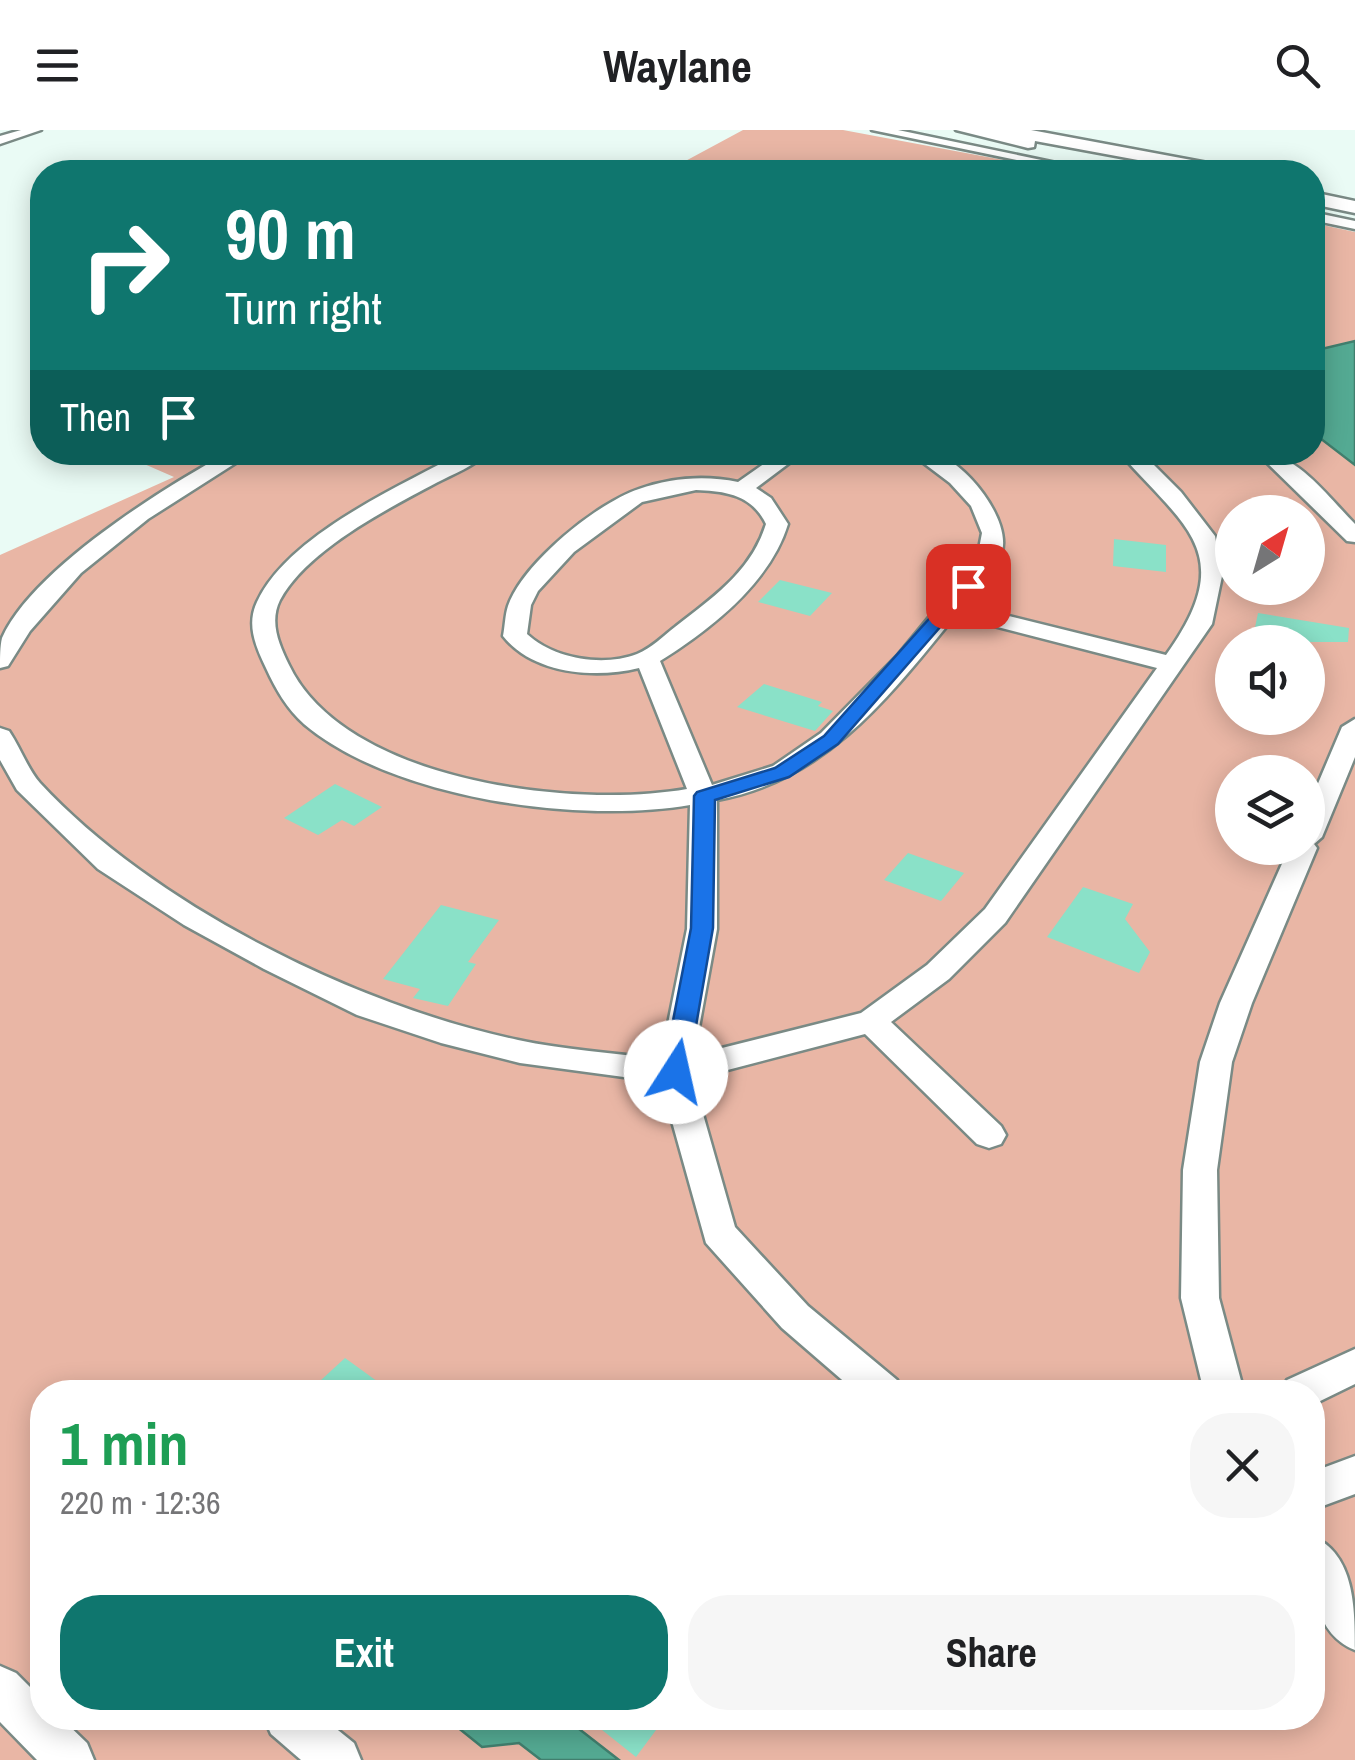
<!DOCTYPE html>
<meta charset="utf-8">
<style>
body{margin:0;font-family:"Archivo Narrow",sans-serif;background:#f6f6f6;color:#202124;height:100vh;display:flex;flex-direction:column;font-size:38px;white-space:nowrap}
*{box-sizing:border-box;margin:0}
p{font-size:32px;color:#757577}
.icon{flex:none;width:55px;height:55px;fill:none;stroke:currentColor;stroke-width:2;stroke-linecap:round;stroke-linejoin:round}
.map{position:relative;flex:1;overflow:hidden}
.details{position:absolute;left:30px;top:1250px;width:1295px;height:350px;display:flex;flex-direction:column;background:#fff;border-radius:40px;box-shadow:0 5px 25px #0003}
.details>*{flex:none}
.banner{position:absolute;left:30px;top:30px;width:1295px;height:305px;border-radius:40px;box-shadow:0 5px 25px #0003;background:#0f766e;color:#fff;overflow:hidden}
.needle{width:65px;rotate:37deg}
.fabs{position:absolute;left:1215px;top:365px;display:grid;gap:20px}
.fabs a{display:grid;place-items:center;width:110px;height:110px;border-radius:50%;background:#fff;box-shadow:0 5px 25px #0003;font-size:50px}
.pin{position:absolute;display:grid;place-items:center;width:85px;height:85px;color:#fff;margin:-42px;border-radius:20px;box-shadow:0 5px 15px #0006}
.me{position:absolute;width:110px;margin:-55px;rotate:10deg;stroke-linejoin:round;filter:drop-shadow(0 0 8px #0008)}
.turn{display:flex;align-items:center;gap:35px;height:210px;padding:0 30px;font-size:45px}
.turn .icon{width:130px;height:130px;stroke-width:2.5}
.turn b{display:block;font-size:70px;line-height:85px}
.then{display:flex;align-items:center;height:95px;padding:0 30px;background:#0003;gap:20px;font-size:38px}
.round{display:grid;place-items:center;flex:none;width:105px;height:105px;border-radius:40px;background:#f6f6f6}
.summary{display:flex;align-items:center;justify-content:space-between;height:170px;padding:0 30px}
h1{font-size:60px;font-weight:700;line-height:75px;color:#1e9e55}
.action{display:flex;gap:20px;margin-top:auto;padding:20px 30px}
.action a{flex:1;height:115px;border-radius:40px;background:#0f766e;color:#fff;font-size:40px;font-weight:700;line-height:115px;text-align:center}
.action a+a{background:#f6f6f6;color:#202124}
header{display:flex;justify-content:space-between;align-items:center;height:130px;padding:0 30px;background:#fff;font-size:45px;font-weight:700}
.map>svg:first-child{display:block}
</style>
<header><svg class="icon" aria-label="menu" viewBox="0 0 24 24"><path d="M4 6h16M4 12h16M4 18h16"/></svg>Waylane<svg class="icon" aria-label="search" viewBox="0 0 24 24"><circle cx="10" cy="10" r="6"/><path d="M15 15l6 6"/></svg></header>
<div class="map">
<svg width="1355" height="1630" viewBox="0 0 1355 1630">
<rect width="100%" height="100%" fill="#eafbf5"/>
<g fill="#e9b6a5" fill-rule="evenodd">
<path d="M743,0H843L1024,34L1013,40L1023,42H665Z"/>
<path d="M1313,93L1355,102V1630H0V425L174,347L119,323L1312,322ZM1232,382H1308V458H1232ZM1232,512H1308V588H1232ZM1232,642H1308V718H1232ZM42,1262H1312V1588H42Z"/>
</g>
<g fill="#54aa93" stroke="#417f6e" stroke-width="2.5">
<path d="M1355,211V335L1312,302L1313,221Z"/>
<path d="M446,1588H565L619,1630H541L519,1613L482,1617Z"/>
</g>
<g fill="#8ae1c8">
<path d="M1114,409L1166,415V442L1113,436Z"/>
<path d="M780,450L832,463L810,486L758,472Z"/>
<path d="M1258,483L1349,498L1348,512H1252Z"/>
<path d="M764,554L822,572L818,576L833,581L815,601L737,577Z"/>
<path d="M335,654L382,677L354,696L342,690L318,705L284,688Z"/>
<path d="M908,723L964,743L941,771L884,750Z"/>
<path d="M1083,757L1133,774L1125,789L1150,822L1139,843L1047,807Z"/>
<path d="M441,775L499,790L468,832L476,834L448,876L413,868L420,859L383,849Z"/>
<path d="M345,1228L392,1262H308Z"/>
<path d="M587,1588H665L636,1627Z"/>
</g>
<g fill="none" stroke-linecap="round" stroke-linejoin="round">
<defs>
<g id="minor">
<path d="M21,0H41L0,14V6Z"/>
<path d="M872,0H898L1099,42H1074Z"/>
<path d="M1312,82L1355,91V99L1312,90Z"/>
<path d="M229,322H253L148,389L81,443L30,501L8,536L0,538C0,528 0,516 2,508C33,439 163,358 229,322Z"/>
<path d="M463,322H488C475,336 453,344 436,353C387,379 307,420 280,470C269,492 279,515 289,535C345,652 573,679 687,659L639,538C595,549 533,544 503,506C505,496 505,485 508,476C523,433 597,373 639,359C670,348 705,345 738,352L781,322H804L756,358L771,368L788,394C770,453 711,499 660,531L712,655L773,636L821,603L897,526L977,429L982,403L971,376L950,353L909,322C915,322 925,321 932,322C964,330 1014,391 1001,425C994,443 976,459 964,475L1166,525C1240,422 1184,397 1119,322L1144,325L1181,362L1215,406L1222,446L1212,494L1005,793L949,849L891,892L1001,996L1006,1005L1001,1014L989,1018L977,1014L865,904L693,949L735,1097L808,1176L897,1250L903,1262H856L782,1198L706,1113L661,952L520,933L441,913L357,885L264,839L184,795L98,739L17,660L0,630V598L9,601C20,617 27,638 40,653C153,775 356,876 518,910C564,920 614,923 661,929L687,799L690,675C579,694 393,669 304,594C287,579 275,558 266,538C256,517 246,495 257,472C288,405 400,356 463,322ZM696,360C726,361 752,365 766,394C751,442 713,467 675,497C663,506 652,518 637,524C603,537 554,529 527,504L531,475L538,461L574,422L642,372ZM955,486L1157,538L985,779L927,835L861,883L694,925L717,799V670C825,651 890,566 955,486Z"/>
<path d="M1256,322C1297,322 1327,366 1355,394V412L1347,411Z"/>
<path d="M1355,589V627L1322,707L1314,714L1317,718L1252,873L1232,932L1217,1040L1219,1168L1244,1262H1204L1181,1168L1183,1040L1200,932L1220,873L1289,718H1308V677L1342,597Z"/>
<path d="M1355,1219V1254L1312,1275V1262H1281L1287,1250Z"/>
<path d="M1355,1326V1364L1312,1380V1342Z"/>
<path d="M1312,1406C1355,1424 1355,1479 1355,1520C1310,1502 1312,1447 1312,1406Z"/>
<path d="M0,1536L16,1543L42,1569V1588H61L87,1613L94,1630H37L0,1592Z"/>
<path d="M264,1588H323L354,1613L361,1630H301L271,1604Z"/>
</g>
<g id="major">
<path d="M956,0H1031L1229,37L1238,42H1203L1035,11L1034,17L1028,18Z"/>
<path d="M1312,62L1355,71V83L1312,74Z"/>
</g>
</defs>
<use href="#minor" stroke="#7a8a85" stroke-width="5"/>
<use href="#major" stroke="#7a8a85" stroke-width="5"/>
<use href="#minor" fill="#fff" fill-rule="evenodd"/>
<use href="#major" fill="#fff" fill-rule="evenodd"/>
</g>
<path fill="#1a73e8" stroke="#114b97" stroke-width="2.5" d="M962,452L976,456L838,614L789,647L715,670L713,798L688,942L684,948H667L663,942L691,798L694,666L697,662L775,638L824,606Z"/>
</svg>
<div class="fabs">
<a><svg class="needle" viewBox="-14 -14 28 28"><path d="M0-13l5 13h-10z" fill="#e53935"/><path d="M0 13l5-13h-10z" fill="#757577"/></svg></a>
<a><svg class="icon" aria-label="sound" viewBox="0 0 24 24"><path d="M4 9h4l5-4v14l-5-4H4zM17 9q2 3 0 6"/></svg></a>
<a><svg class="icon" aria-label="layers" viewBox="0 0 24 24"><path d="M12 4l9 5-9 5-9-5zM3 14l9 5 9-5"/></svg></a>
</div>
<div class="pin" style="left:968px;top:456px;background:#d93025"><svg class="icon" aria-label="arrive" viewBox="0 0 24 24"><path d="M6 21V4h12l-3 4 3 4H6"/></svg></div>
<svg class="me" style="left:676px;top:942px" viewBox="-20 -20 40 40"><circle r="19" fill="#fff"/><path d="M0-13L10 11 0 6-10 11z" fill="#1a73e8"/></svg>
<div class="banner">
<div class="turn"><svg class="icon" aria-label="right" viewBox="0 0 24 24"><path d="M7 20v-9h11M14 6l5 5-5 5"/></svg><div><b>90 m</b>Turn right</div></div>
<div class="then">Then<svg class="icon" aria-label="arrive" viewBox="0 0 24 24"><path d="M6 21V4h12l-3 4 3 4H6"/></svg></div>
</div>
<section class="details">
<div class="summary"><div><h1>1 min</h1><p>220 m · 12:36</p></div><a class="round"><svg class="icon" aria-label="close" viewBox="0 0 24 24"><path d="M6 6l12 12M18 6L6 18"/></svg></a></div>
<div class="action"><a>Exit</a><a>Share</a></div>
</section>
</div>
